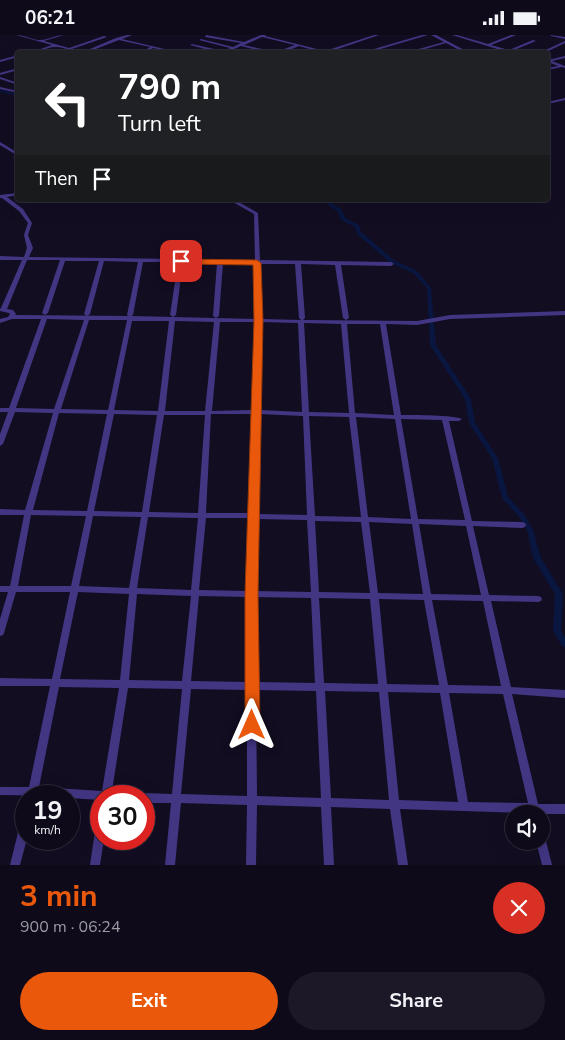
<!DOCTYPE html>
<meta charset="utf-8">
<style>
body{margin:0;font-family:"Nunito Sans",sans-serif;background:#1c1827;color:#f1f3f6;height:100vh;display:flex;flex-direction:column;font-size:19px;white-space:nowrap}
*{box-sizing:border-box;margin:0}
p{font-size:16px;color:#9b9aa2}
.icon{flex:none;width:28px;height:28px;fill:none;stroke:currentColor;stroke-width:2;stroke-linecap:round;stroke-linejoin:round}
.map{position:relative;height:830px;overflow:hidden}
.panel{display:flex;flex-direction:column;background:#0e0a1a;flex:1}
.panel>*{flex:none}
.banner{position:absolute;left:15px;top:15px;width:535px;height:152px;border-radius:5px;box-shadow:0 5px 20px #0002,0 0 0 1px #2e2b39;background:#202124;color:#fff;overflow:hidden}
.buttons{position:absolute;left:505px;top:770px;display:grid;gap:10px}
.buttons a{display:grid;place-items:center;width:45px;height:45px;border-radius:50%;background:#0e0a1a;box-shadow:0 5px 20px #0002,0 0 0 1px #2e2b39;font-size:25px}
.speed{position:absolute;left:15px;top:750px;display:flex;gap:10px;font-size:25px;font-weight:700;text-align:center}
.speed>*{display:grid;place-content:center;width:65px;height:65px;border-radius:50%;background:#0e0a1a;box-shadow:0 5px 20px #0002,0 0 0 1px #2e2b39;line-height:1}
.speed small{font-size:12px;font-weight:400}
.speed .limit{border:8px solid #d22;background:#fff;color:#111}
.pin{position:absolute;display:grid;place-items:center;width:42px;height:42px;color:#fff;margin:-21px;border-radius:10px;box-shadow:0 2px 8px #0006}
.me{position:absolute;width:55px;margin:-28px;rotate:0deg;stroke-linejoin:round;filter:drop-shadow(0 0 4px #0008)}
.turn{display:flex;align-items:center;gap:18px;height:105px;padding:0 20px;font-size:22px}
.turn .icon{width:65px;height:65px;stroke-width:2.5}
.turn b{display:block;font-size:35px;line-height:42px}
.then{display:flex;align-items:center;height:48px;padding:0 20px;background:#0003;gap:10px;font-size:19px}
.round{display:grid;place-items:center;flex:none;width:52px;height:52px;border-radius:26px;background:#1c1827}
.summary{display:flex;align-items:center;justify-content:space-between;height:85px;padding:0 20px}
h1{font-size:30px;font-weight:700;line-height:38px;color:#ea580c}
.button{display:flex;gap:10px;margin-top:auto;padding:10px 20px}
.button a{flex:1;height:58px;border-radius:30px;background:#ea580c;color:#fff;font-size:20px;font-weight:700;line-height:58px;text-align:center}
.button a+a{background:#1c1827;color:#f1f3f6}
.status{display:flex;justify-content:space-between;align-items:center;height:35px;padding:0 25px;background:#0e0a1a;direction:ltr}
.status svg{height:14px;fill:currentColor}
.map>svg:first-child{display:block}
</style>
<div class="status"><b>06:21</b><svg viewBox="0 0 49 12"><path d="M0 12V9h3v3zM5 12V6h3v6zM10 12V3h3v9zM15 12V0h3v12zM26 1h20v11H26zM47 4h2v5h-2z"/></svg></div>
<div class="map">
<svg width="565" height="830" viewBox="0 0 565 830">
<rect width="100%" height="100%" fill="#130d22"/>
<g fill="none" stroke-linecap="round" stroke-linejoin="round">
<g fill="#081640" fill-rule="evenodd">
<path d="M0,55L18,59V61L0,57Z"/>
<path d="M322,165H327L342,175L345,183L359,190L361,197L395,226L417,236L431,253L436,310L471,364L475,388L498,423L508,462L524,479L533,495L541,523L563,559L561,596L565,602V612L562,611L553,596L555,559L533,523L527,495L519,482L502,463L492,423L469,388L465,364L430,310L427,253L413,238L391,228L357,199L355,192L341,185L338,177Z"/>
</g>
<g fill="#423683" fill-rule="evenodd">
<path d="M16,0C25,0 34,6 42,5C50,4 56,0 64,0L44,6L69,13L104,1L107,2L72,14L84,18C74,18 66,12 56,12C49,11 38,18 29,18L52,10Z"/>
<path d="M127,0H132L122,4L173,16L171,17L153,13L145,18H140L150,12L119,5L93,15L90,14L116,3Z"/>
<path d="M206,0L244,7L261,0H266L265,1L325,16L374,0H379L329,17L330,18H323L299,11L282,18H269L241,11L225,18H220L190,10L192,9L223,16L230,13L199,5L201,4L233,12L241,8L205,2ZM262,2L295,10L276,17L244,10Z"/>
<path d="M422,0H428L367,18H360Z"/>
<path d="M431,0H436L470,18H465L446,8L411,18H404L444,7Z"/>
<path d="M452,0H457L488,9L511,0H516L491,10L509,15L533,5L536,6L512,16L516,18H510Z"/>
<path d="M550,0L565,2V4L551,1Z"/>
<path d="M565,6V8L544,18H539Z"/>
<path d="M18,20V22L0,27V25Z"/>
<path d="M565,21V23L552,26L565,31V33L562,32L548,35V33L558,31L548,27V25Z"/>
<path d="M18,33V35L0,40V38Z"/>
<path d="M0,42L18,48V50L0,44Z"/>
<path d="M0,52L18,56V58L0,54Z"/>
<path d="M565,63V65L548,69V67Z"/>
<path d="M0,107L18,118V121L0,110Z"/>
<path d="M18,158V160L7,162L23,174L32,188L28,200L33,213L29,222L255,225L254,179L229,165H235L258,178L260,225L391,227L394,229L391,231L341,230L349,283L346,285L343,283L335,230L301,229L305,283L303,285L417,286L450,280L565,276V280L450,284L417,290L386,289L401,380C413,380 455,380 462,384L459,386H449L472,486L522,487L525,488L526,490L525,492L522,493L473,491L489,560L538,561L541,562L542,564L541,566L538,567L491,566L511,652L565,655V663L512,659L538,769H565V779H530V778L400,774L408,830H398L390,774L331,772L334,830H324L321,772L257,770L256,830H246L247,770L181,768L175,830H165L171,768H144V761H140L144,758L172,759L182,654L128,653L112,756L118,758L119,761H101V765L69,763V761L0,760V752H29L50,651H0V643L52,644L70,557H16L4,598L3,600L0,601V584L8,557H0V551H10L24,480H0V474L25,475L53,378L15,377L3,409L0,411V399L8,377H0V373H9L41,284H12L0,288V284L8,282L10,279L9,278L0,276V274L1,273L22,225H0V221L24,222L27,213L24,200L28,188L19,176L2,163H0V160ZM27,225H60L42,278L45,280L48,278L65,226H99L84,279L87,281L90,279L104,226L138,227L127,280L129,281L15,280L16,279L13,275L7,274ZM143,227H178L170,280L173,282L176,280L183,227L217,228L213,281L216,283L219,281L223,228H255L256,284L131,281L133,280ZM260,229H295L299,283L301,285L262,284ZM47,284L84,285L54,374L16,373ZM89,285H127L108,375L61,374ZM132,286H169L158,376L114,375ZM175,286L214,287L205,376H165ZM220,287H256L253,375L212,376ZM262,287L298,288L302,377L260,375ZM304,288L341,289L349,378L309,377ZM347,289H380L394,380L355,378ZM59,378L107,379L87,476L33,475ZM114,379L157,380L142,477L94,476ZM211,379H253L250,478H206ZM260,379L303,381L307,480L257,479ZM164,380H205L198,478L149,477ZM309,381L349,382L361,482L315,481ZM356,382L395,384L411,484L368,482ZM401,384L442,385L465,485L418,484ZM31,480L86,481L71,551H18ZM93,481L141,482L129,553L79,551ZM148,482L198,483L191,555L137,553ZM206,483H249L247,556L199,555ZM257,484L307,485L311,557L255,556ZM315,486L361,487L370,558L319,557ZM369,487L412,489L423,559L378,558ZM419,489L466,491L481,560L431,559ZM78,557L129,559L120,645L60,644ZM137,559L191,561L182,646L129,645ZM199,561L247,562V647L191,646ZM255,562L311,563L315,648L256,647ZM319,563L370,564L378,649L324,648ZM379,564L424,565L439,650L387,649ZM432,565L483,566L501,651L448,650ZM59,652L119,653L102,756L39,752ZM191,654L247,655V761L181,759ZM256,655L316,656L321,763L257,761ZM325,656L379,657L389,765L331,763ZM388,657L440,658L458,767L399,765ZM449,658L503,659L528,768L468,767Z"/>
<path d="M26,780L27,804L20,830H10L21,785L22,782Z"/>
<path d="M101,784V804H104L100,830H90L96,789L97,786Z"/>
<path d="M541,801L545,803L546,806L552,830H542L536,806H541Z"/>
</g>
</g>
<path fill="#ea580c" stroke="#983908" d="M178,224L257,225L261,228L263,286L258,559L260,690L258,694L252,696L247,694L245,690V559L254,286L253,230L181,229L178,228Z"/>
</svg>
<div class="buttons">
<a><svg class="icon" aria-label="sound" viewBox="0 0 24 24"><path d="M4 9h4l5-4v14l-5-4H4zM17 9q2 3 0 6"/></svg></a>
</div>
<div class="speed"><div>19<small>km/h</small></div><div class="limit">30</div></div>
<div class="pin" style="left:181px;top:226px;background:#d93025"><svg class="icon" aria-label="arrive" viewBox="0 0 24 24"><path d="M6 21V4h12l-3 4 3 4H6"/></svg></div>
<svg class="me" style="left:252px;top:690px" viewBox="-20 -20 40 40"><path d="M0-17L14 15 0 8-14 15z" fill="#ea580c" stroke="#fff" stroke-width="4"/></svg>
<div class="banner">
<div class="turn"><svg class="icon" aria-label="left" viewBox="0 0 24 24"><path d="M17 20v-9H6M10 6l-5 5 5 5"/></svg><div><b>790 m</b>Turn left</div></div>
<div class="then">Then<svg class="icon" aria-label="arrive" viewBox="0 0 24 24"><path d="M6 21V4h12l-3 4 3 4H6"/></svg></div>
</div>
</div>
<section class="panel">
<div class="summary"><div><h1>3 min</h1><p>900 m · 06:24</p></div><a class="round" style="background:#d93025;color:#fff"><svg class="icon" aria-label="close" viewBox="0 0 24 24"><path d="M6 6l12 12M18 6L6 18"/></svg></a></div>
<div class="button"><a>Exit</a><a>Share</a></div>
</section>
